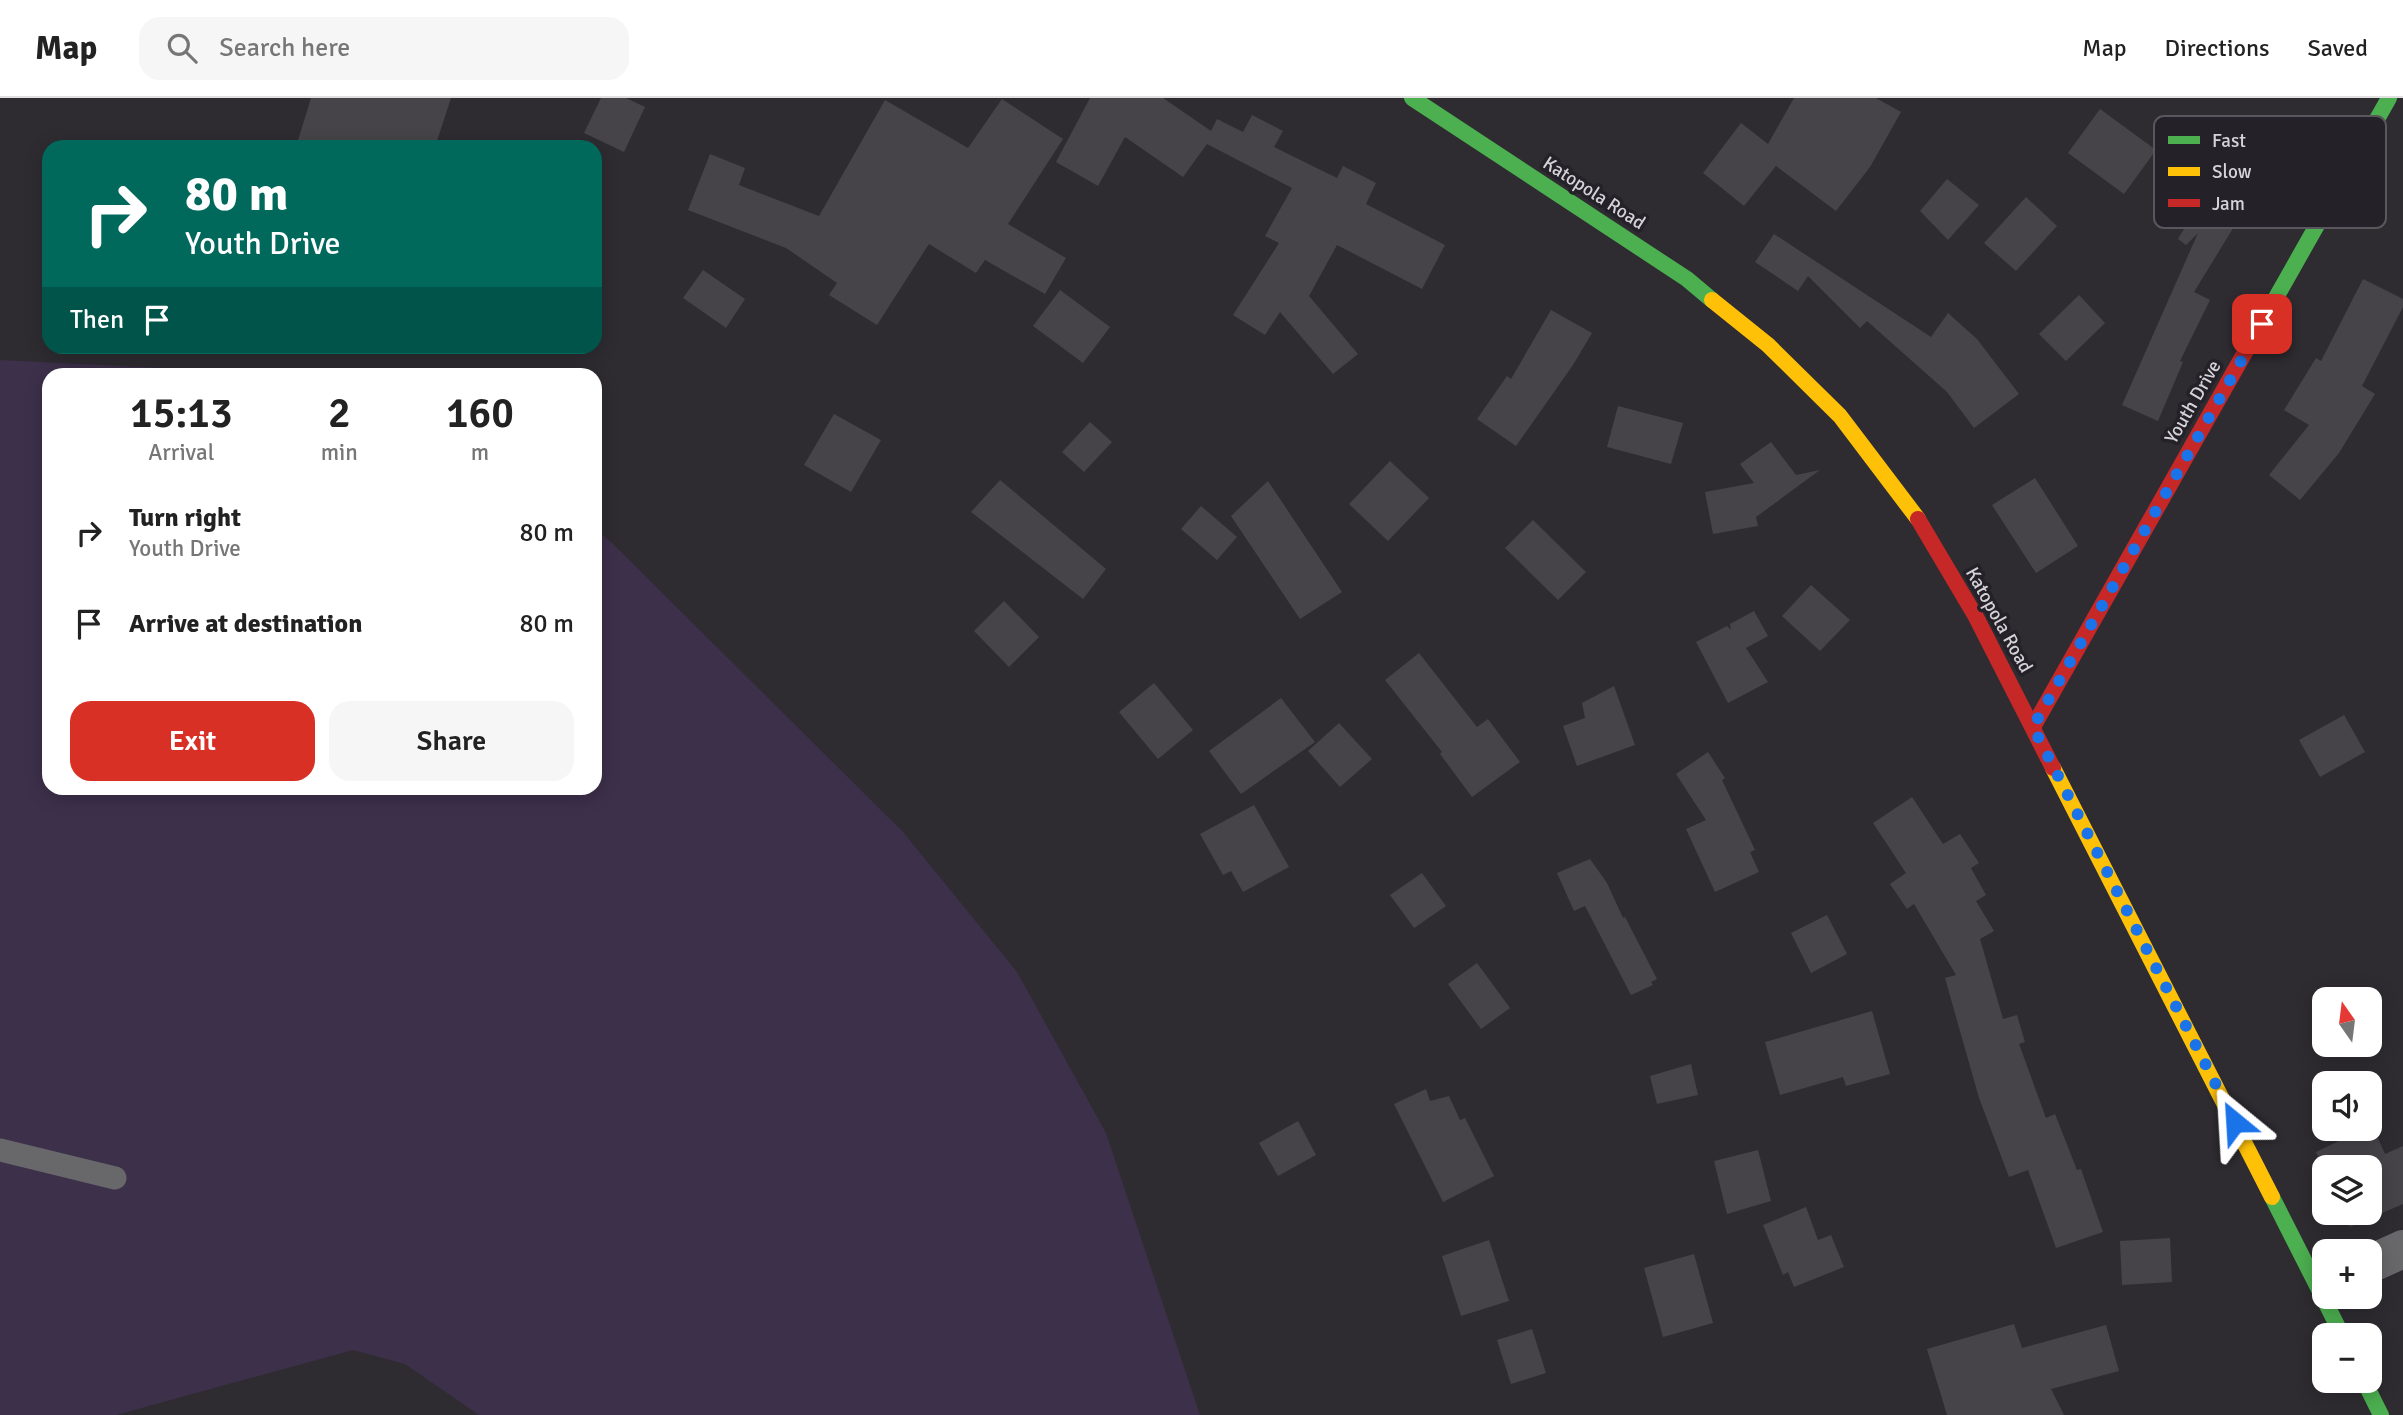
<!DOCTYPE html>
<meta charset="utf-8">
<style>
body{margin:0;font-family:Signika,sans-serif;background:#f6f6f6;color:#222;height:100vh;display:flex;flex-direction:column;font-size:26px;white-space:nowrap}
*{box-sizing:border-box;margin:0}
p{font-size:23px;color:#767676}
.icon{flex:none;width:38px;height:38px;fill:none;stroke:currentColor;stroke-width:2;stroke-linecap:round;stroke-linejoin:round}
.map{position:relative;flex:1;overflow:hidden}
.side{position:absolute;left:42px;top:270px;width:560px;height:427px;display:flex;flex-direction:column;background:#fff;border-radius:21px;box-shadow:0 4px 18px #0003}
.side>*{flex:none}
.banner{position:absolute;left:42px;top:42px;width:560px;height:214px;border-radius:21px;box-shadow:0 4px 18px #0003;background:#00695c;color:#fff;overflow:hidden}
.needle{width:46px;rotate:346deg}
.fabs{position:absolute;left:2312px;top:889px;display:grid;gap:14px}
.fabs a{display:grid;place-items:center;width:70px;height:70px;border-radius:14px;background:#fff;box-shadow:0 4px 18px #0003;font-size:35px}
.pin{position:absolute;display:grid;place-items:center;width:60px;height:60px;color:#fff;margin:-30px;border-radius:14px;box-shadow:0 4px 10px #0006}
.me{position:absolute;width:77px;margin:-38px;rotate:333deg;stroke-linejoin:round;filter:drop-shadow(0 0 5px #0008)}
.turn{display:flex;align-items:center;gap:24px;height:147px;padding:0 28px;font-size:32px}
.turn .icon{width:91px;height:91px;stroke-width:2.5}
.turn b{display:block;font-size:49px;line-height:60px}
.then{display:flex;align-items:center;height:66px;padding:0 28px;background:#0003;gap:14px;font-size:26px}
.eta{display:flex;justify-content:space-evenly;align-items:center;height:119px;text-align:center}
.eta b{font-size:42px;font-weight:600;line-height:49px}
.action{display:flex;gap:14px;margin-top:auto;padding:14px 28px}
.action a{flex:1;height:80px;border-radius:21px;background:#d93025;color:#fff;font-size:28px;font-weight:600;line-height:80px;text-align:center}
.action a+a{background:#f6f6f6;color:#222}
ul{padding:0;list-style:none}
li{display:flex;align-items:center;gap:21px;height:91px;padding:0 28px}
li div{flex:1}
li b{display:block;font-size:26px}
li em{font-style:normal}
header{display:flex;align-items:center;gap:42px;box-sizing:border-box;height:98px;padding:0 35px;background:#fff;border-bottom:2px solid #e0e0e0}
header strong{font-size:33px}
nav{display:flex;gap:38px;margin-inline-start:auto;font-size:24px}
.search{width:490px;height:63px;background:#f6f6f6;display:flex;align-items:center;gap:18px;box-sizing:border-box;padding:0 24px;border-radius:21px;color:#767676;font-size:26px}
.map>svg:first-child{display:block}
</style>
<header>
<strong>Map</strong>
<div class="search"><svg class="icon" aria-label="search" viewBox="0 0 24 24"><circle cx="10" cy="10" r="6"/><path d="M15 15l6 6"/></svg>Search here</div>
<nav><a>Map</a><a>Directions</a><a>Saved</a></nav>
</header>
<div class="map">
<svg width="2403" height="1317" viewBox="0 0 2403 1317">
<rect width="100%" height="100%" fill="#2e2c31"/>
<path fill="#3d304b" d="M0,262L282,276H49V690H595V431L611,444L903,734L1017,874L1106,1035L1200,1317H479L405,1266L353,1252L116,1317H0Z"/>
<g fill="#464448">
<path d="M311,0H451L435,49H296Z"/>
<path d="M601,0H626L645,9L624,54L584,35Z"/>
<path d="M1090,0H1163L1211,33L1217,21L1243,34L1252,17L1283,33L1274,49L1337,80L1343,68L1376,85L1366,106L1445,147L1422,191L1337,147L1309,198L1358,256L1333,276L1280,214L1265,237L1233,217L1279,145L1265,138L1292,90L1207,46L1183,79L1125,39L1098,88L1056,64Z"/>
<path d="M1794,0H1876L1901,14L1870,69L1836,113L1776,68L1744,108L1703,75L1741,25L1768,46Z"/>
<path d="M1002,1L1063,41L1008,126L1066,160L1045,196L985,162L976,175L929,146L877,227L829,197L837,185L786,150L688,112L710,56L745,70L739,87L819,118L885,2L968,50Z"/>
<path d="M2100,11L2156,52L2124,96L2068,55Z"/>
<path d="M2222,67L2259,88L2194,194L2210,202L2180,263L2183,264L2158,323L2122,307L2198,135L2186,147L2178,141Z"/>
<path d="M1947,81L1979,107L1948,142L1920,113Z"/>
<path d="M2026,99L2057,128L2016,173L1984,145Z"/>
<path d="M1774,136L1931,239L1948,215L1977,241L2019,296L1974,330L1947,294L1867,223L1860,230L1808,178L1798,193L1755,164Z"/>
<path d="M703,172L745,201L726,230L683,200Z"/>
<path d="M2363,181L2403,201V209L2362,288L2375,296L2339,355L2300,402L2269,377L2309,327L2284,312L2316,260L2321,263Z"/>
<path d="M1060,192L1110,229L1083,265L1033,228Z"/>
<path d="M2079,197L2105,225L2066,263L2039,236Z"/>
<path d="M1551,212L1592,235L1573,267L1516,348L1477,321L1507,278L1511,281Z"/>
<path d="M1618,308L1683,325L1671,366L1607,349Z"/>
<path d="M834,316L881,342L851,394L804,367Z"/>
<path d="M1090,324L1112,344L1084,374L1062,354Z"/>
<path d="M1771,344L1796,377L1820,372L1756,419L1758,428L1713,436L1705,394L1754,385L1740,366Z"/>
<path d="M1390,363L1429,400L1388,443L1349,406Z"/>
<path d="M2035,380L2078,448L2036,475L1992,407Z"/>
<path d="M1000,382L1106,471L1083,501L971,414Z"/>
<path d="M1268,383L1342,494L1300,521L1231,418Z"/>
<path d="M1201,408L1237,439L1217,462L1181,431Z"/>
<path d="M1533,422L1586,474L1558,502L1505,450Z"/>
<path d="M1811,487L1850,522L1820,553L1782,518Z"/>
<path d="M1004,503L1039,539L1009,569L974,533Z"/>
<path d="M1754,513L1768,538L1746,550L1768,584L1728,605L1696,544L1727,528L1731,532L1730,526Z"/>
<path d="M1419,555L1477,629L1488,621L1520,664L1472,699L1440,656L1442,654L1385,582Z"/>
<path d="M1154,585L1193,632L1158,661L1119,614Z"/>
<path d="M1614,588L1635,647L1577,668L1563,628L1585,620L1582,605Z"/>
<path d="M1281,600L1315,644L1241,696L1209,653Z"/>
<path d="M2344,617L2365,654L2320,679L2299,642Z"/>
<path d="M1339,625L1372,661L1340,689L1308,653Z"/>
<path d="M1708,654L1725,680L1722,682L1755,752L1750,754L1759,774L1715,794L1686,731L1706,722L1676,676Z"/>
<path d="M1912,699L1943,746L1960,736L1979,765L1971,770L1986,797L1976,803L1994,833L1980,841L2003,921L2017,917L2025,944L2019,946L2046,1020L2055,1016L2077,1072L2081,1071L2103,1134L2056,1150L2028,1072L2009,1079L1979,1000L1945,880L1956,877L1914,806L1907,811L1890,786L1906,775L1873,725Z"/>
<path d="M1254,707L1289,769L1243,794L1231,773L1223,777L1200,736Z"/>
<path d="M1590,761L1607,785L1623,820L1625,819L1657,881L1651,884L1653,887L1631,897L1585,808L1574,813L1557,775Z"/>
<path d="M1422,775L1446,808L1414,830L1390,797Z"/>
<path d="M1827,817L1847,856L1811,875L1791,835Z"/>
<path d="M1477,865L1510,910L1481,931L1448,886Z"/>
<path d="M1872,913L1890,976L1846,988L1843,979L1780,997L1765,944Z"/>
<path d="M1691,966L1698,997L1657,1006L1650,978Z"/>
<path d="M1426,991L1430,1003L1449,998L1460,1022L1465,1020L1494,1078L1443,1104L1394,1006Z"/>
<path d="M1298,1023L1316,1057L1278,1078L1259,1045Z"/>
<path d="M2372,1027L2385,1056L2403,1048V1106L2350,1129L2344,1115H2370V1069H2324V1072L2316,1054Z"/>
<path d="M1758,1052L1771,1103L1727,1116L1714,1063Z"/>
<path d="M1806,1109L1818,1142L1831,1137L1844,1169L1794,1189L1788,1174L1783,1177L1763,1127Z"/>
<path d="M2170,1140L2172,1184L2122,1187L2120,1143Z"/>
<path d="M1489,1142L1509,1203L1461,1218L1442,1158Z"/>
<path d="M1694,1156L1713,1225L1663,1239L1644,1170Z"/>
<path d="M2014,1226L2022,1250L2106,1227L2119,1273L2051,1291L2064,1317H1947L1927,1251Z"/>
<path d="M1532,1231L1546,1275L1511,1286L1497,1242Z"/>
</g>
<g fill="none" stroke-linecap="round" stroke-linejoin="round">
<path stroke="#68676a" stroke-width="23" d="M0,1052L115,1080"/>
<path stroke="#68676a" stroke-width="38" d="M2370,1166L2403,1151"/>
<g stroke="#4caf50" stroke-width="16">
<path d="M1412,0L1687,181L1712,202"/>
<path d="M2248,249L2389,0"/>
<path d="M2272,1099L2342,1237"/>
<path d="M2364,1283L2381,1317"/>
</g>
<g stroke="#ffc107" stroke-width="16">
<path d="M1712,202L1768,247L1840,318L1918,421"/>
<path d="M2053,670L2272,1099"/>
</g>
<g stroke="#c62828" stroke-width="16">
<path d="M1918,421L1976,519L2053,670"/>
<path d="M2033,629L2248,249"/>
</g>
</g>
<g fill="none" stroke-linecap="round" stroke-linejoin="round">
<path stroke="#1a73e8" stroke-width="12" stroke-dasharray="0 21.6" d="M2235,1024L2033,629L2262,226"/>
</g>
<g text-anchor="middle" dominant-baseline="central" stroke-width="7" stroke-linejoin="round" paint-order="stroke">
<g font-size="19" fill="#d5d3d8" stroke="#242129">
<text transform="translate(1594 95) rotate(33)">Katopola Road</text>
<text transform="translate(2193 304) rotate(-60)">Youth Drive</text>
<text transform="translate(1999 522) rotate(61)">Katopola Road</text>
</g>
</g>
<rect x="2154" y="18" width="232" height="112" rx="10" fill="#242129" stroke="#59565e" stroke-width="2"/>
<rect x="2168" y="38" width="32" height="8" fill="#4caf50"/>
<rect x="2168" y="69" width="32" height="9" fill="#ffc107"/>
<rect x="2168" y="101" width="32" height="8" fill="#c62828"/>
<g font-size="19" fill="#d5d3d8">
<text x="2212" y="49">Fast</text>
<text x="2212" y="80">Slow</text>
<text x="2212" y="112">Jam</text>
</g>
</svg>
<div class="fabs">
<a><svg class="needle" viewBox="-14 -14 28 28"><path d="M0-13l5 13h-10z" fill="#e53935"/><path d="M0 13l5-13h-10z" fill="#767676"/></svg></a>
<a><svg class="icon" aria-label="sound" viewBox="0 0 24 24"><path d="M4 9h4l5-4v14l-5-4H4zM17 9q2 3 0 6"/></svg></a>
<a><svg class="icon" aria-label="layers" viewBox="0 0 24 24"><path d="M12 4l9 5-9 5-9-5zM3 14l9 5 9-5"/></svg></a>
<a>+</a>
<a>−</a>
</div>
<div class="pin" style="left:2262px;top:226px;background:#d93025"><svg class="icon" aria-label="arrive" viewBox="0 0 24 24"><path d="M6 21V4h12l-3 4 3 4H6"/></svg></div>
<svg class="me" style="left:2235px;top:1024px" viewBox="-20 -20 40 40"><path d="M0-17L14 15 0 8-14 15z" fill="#1a73e8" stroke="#fff" stroke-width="4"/></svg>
<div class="banner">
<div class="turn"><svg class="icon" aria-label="right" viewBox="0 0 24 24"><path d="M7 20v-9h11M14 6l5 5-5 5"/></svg><div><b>80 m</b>Youth Drive</div></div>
<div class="then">Then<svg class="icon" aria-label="arrive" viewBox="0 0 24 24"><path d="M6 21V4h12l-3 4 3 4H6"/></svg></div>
</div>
<section class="side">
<div class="eta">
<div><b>15:13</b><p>Arrival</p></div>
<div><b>2</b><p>min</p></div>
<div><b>160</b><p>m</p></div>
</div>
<ul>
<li><svg class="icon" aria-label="right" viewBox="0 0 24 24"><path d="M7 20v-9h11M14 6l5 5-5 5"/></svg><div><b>Turn right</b><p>Youth Drive</p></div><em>80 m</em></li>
<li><svg class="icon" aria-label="arrive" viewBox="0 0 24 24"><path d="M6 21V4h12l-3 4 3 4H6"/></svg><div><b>Arrive at destination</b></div><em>80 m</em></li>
</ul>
<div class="action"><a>Exit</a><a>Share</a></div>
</section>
</div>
